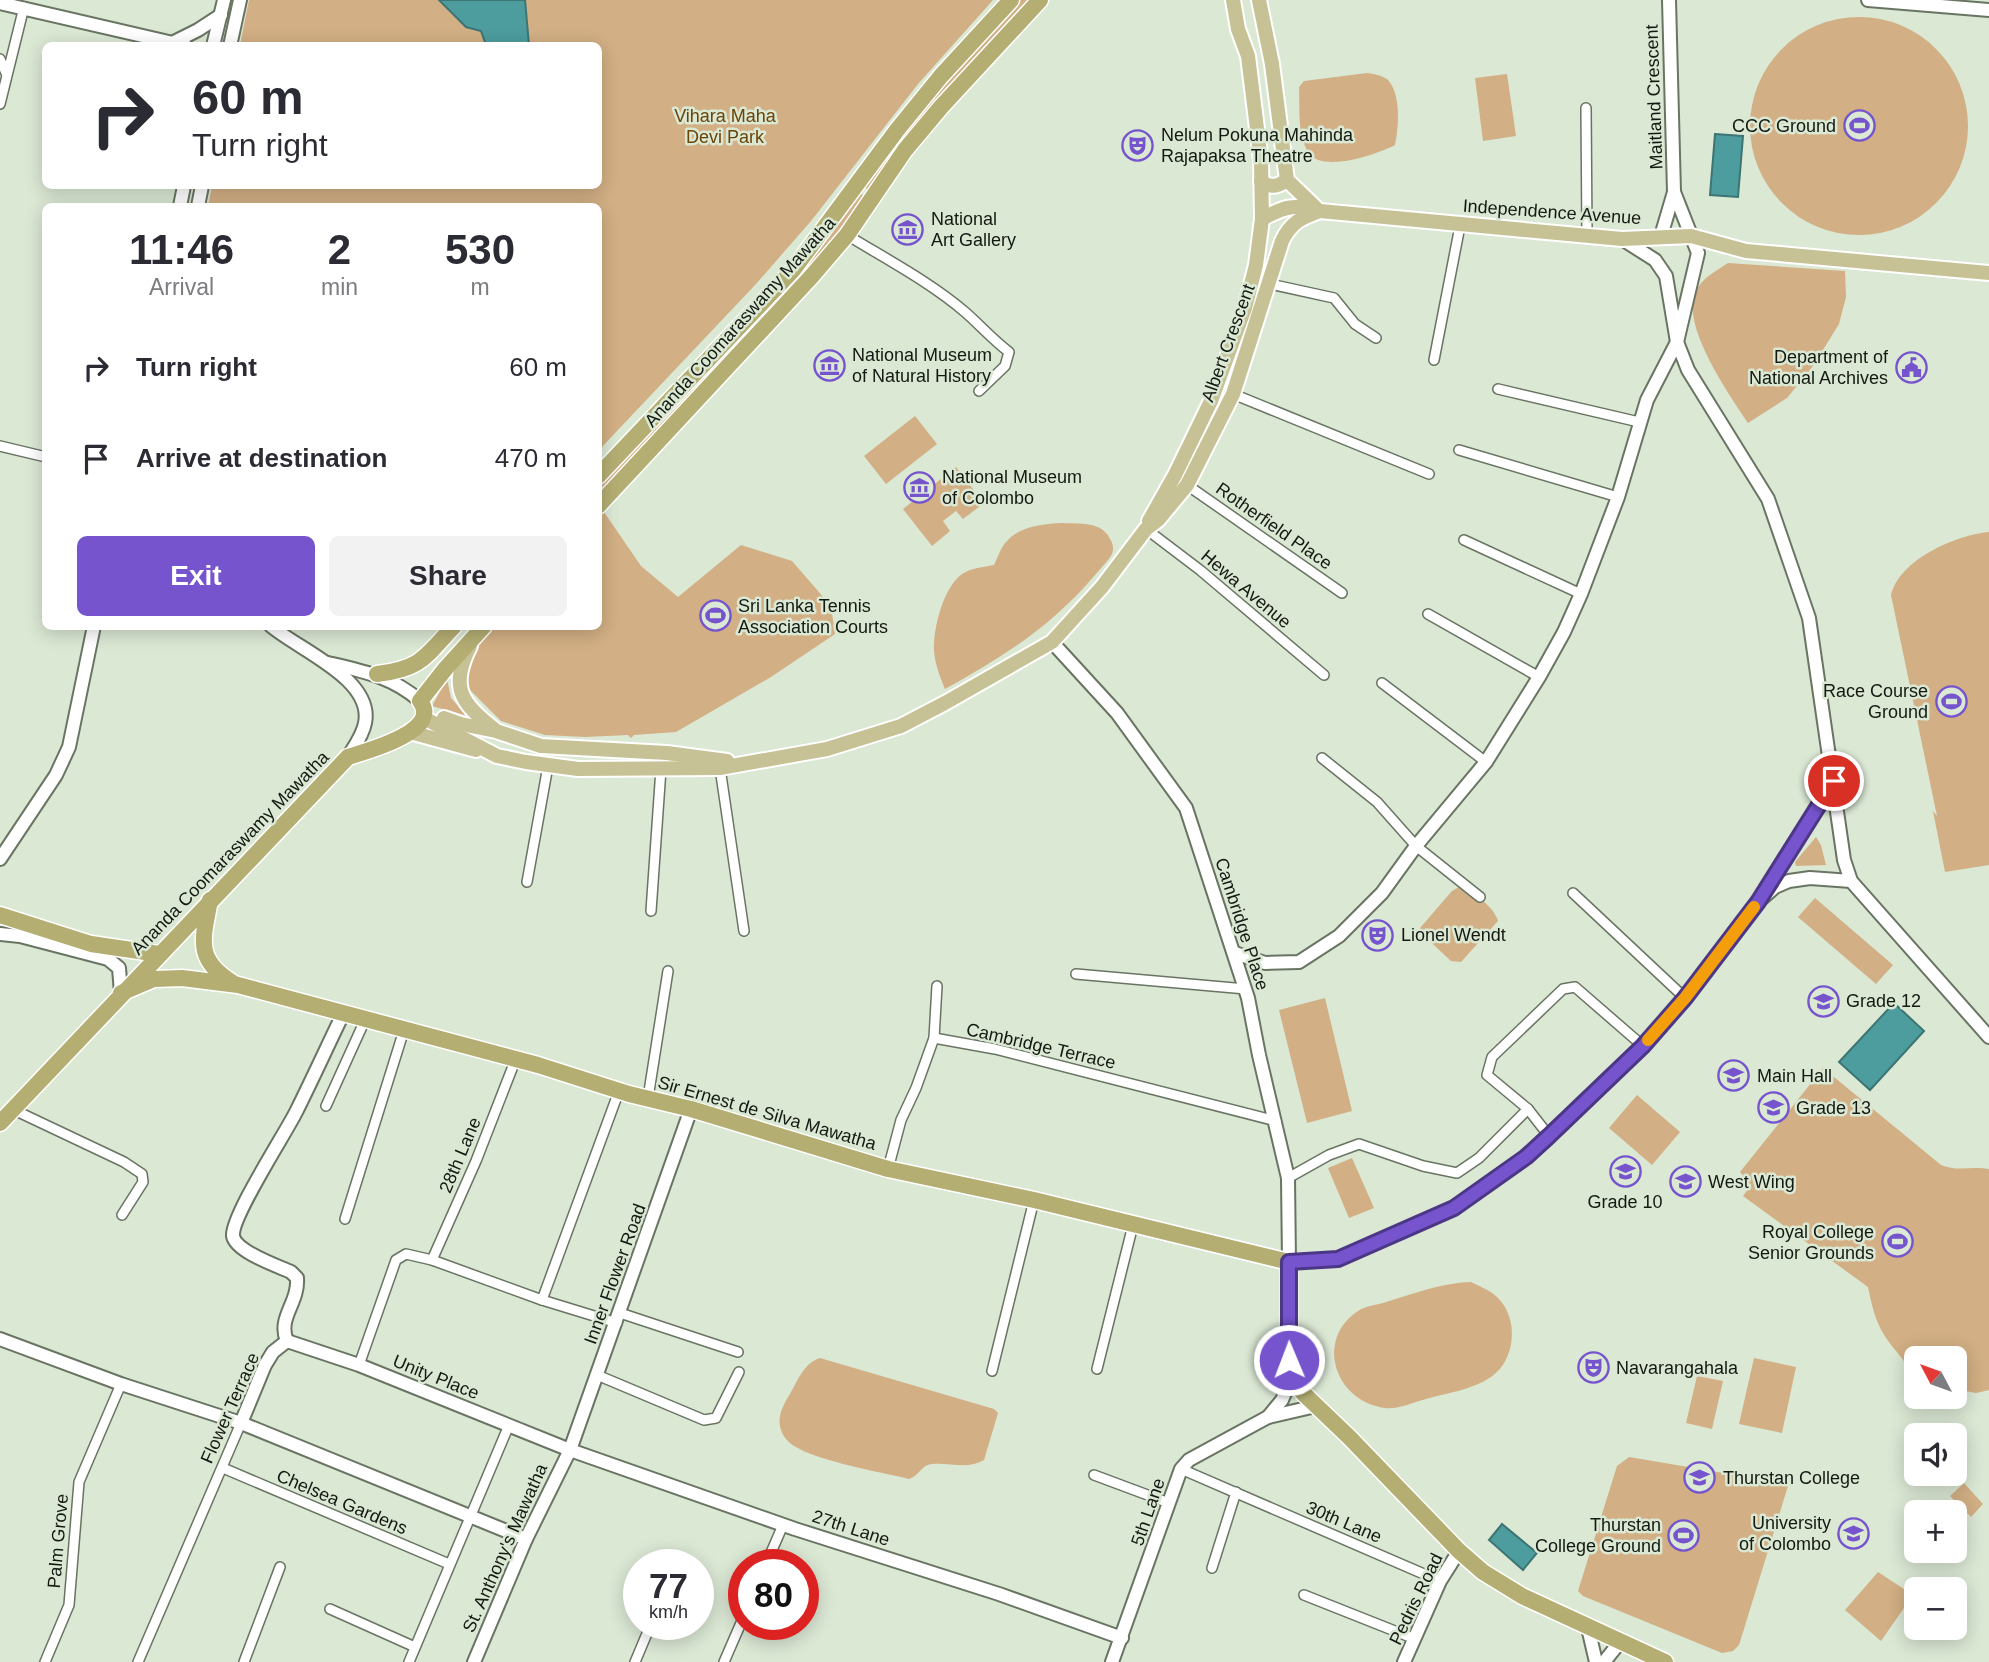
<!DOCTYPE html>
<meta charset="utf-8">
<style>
body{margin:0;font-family:Arial,sans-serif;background:#f2f2f3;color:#2b2b33;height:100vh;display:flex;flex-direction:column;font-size:26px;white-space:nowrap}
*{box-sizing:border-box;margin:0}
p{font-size:23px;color:#7c7c81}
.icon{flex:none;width:38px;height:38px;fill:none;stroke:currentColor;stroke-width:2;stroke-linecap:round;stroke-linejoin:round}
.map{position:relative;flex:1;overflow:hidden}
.panel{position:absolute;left:42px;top:203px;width:560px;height:427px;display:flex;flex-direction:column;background:#fff;border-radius:10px;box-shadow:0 4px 18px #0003}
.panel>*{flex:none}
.banner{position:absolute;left:42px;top:42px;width:560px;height:147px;border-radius:10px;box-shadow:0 4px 18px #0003;background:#fff;color:#2b2b33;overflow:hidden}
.needle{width:46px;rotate:311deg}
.controls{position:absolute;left:1904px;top:1346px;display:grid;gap:14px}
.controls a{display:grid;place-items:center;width:63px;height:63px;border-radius:10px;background:#fff;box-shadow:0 4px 18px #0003;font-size:35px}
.speed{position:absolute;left:623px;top:1549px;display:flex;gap:14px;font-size:35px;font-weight:700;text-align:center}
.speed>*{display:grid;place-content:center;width:91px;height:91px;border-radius:50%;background:#fff;box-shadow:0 4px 18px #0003;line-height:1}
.speed small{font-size:18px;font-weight:400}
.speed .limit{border:10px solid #d22;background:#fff;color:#111}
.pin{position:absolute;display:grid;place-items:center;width:60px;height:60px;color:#fff;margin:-30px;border:4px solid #fff;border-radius:50%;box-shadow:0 2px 7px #0007}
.me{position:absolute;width:77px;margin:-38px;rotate:359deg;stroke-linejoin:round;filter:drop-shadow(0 0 5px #0008)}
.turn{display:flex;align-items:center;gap:24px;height:147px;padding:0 35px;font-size:32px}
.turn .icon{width:91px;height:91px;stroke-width:2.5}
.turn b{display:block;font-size:49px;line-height:60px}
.eta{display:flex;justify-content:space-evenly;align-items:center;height:119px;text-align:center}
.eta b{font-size:42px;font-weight:700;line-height:49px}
.action{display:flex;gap:14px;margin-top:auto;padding:14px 35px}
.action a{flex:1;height:80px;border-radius:10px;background:#7554ce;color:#fff;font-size:28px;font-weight:700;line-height:80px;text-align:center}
.action a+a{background:#f2f2f3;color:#2b2b33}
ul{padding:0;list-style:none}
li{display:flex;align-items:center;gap:21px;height:91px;padding:0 35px}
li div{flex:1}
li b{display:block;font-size:26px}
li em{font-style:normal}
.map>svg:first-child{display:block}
</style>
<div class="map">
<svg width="1989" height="1662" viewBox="0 0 1989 1662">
<rect width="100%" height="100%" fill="#dbe8d4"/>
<g fill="#d2af84">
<path d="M249,0H993L918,84L811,221L756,284L599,450L598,206H208L212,186H598V46L240,45Z"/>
<path d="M1020,0H1028L928,113L868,190L863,186L924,108Z"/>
<circle cx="1859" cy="126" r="109"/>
<path d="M1367,73C1373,74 1382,75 1388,80C1401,94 1399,127 1395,145C1378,154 1321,174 1308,152C1297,133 1300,108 1299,87L1304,81Z"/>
<path d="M1507,74L1516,136L1483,141L1475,78Z"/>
<path d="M859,192L864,196L827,249L803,278L603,488L598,483L799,272L823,244Z"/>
<path d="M1728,263L1845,271L1846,297L1839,324L1813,366L1787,398L1748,423C1730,396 1679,324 1696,291C1702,278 1716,271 1728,263Z"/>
<path d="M915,416L937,444L886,484L864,456Z"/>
<path d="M956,467L984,503L963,519L956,511L943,521L950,531L932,546L903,509Z"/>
<path d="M604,512L641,566L678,597L741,545L792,561L831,606L835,634L771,677L676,732L634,735L631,738L628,735L585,737L545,735L501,721L468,688L467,661L493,627L598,626L599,517Z"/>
<path d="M1062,523C1079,524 1102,521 1110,539C1113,543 1114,549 1112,554C1108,561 1100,569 1095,575C1052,626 1003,657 945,689C940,677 935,664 934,651C933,629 943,588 962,574C972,568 983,567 994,565C998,557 1001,546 1008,540C1021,526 1044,524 1062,523Z"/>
<path d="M1989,532V865L1945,872L1933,811L1937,816L1891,595C1900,559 1956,535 1989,532Z"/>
<path d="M447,679L451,698L467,716L432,706Z"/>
<path d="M1816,837L1821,845L1826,865L1796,866L1795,862Z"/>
<path d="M1459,887C1473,891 1494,907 1498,921L1461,962L1451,961L1420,932V928L1452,891Z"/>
<path d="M1815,898L1893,965L1876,984L1798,917Z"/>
<path d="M1325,998L1352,1111L1307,1123L1279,1010Z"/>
<path d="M1823,1068L1941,1165C1957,1172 1971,1166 1989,1169V1390L1976,1393L1955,1389V1358H1916V1372C1908,1367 1903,1360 1897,1352C1878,1330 1874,1316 1868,1287L1743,1196L1751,1185L1740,1172Z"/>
<path d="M1637,1095L1680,1132L1652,1165L1609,1128Z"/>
<path d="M1352,1158L1374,1208L1349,1218L1328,1168Z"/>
<path d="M1471,1282C1481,1287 1490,1290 1498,1298C1519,1319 1516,1360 1491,1377C1472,1390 1447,1393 1426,1399C1414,1402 1397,1410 1385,1408C1334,1401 1315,1339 1358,1311C1365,1306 1376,1305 1383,1303C1413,1294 1440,1283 1471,1282Z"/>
<path d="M820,1358L994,1409L998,1413L984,1460C967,1470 950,1462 932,1464C921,1465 919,1476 909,1479C882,1472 801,1459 786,1439C774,1423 781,1408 790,1394C798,1380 804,1363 820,1358Z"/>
<path d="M1754,1358L1796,1367L1782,1433L1739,1424Z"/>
<path d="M1697,1376L1723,1381L1712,1429L1686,1423Z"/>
<path d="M1629,1457L1783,1483L1788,1486L1739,1645L1733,1651L1722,1653L1583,1596L1578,1591L1617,1466Z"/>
<path d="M1964,1483L1983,1504L1971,1517L1950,1496Z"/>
<path d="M1878,1572L1913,1595L1881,1641L1845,1610Z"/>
</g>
<g fill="#4d9c9e" stroke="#3c7574" stroke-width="2">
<path d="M439,0H525L529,45H486L481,31L466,27Z"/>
<path d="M1715,134L1743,136L1738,197L1710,195Z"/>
<path d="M1894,1003L1924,1031L1870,1090L1839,1062Z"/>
<path d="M1502,1524L1537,1553L1523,1570L1489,1540Z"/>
</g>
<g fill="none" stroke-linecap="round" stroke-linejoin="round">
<defs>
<g id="minor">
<path d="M0,59L6,73"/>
<path d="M0,104L24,7"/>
<path d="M1586,108L1587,235"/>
<path d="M847,235C886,259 930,282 965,312C980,325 993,340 1009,352L1005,366L979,391"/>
<path d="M1270,284L1334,298L1355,324L1376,338"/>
<path d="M1434,360L1460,226"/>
<path d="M1498,389L1639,422"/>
<path d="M1233,394L1429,474"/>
<path d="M0,446L46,457"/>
<path d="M1459,450L1618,497"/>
<path d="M1187,485L1342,593"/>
<path d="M1146,529L1200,570L1324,675"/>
<path d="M1464,540L1581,594"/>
<path d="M1428,614L1539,677"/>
<path d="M1382,683L1486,762"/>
<path d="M1322,758L1377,802L1416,846L1480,897"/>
<path d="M720,768L744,931"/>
<path d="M527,882L548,766"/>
<path d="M1573,893L1685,998"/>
<path d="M651,911L661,769"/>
<path d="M1076,974L1246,989"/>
<path d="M934,1038L937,986"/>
<path d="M648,1098L668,971"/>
<path d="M326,1106L365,1020"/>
<path d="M12,1109L124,1162L142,1174L143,1182L122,1215"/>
<path d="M1549,1136L1528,1109L1487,1075L1492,1057L1563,989L1575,987L1643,1046"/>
<path d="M888,1169L901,1120L916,1088L934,1038L995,1049L1276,1121"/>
<path d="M1288,1178L1329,1155L1359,1144L1423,1166L1457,1173L1479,1158L1528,1109"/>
<path d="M345,1219L404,1030"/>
<path d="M432,1260L476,1161L515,1061"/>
<path d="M542,1300L619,1091"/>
<path d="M620,1313L738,1352"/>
<path d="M359,1365L396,1260L406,1254L432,1260L542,1300L617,1323"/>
<path d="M1097,1369L1133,1225"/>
<path d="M992,1371L1034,1200"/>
<path d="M597,1375L704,1420L716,1418L739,1372"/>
<path d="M223,1468L449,1564"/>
<path d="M1181,1469L1440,1581"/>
<path d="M1094,1475L1169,1503"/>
<path d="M766,1564L783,1525"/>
<path d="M1212,1568L1236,1492"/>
<path d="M1304,1595L1415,1639"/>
<path d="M330,1609L415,1647"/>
<path d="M45,1662L69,1605L79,1482L121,1384"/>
<path d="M138,1662L241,1423"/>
<path d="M244,1662L280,1567"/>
<path d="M409,1662L509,1425"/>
<path d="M635,1662L651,1624"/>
<path d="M724,1662L744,1616"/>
</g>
<g id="tertiary">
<path d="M0,3L186,46"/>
<path d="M0,1339L121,1384L241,1423L526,1539"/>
<path d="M287,1341L359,1365L570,1450L795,1529L999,1594L1122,1638"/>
<path d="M287,1341C277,1318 299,1303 297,1278L291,1272C278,1266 236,1252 233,1236C231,1217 285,1134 296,1112C312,1080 327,1047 343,1014"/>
<path d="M241,1423L265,1365L273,1352L287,1341"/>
<path d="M1404,1662L1440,1581L1459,1551"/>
</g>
<g id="secondary">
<path d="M1868,0L1989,10"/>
<path d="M172,43L198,30L221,15"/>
<path d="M213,46L224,0"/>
<path d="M230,46L240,0"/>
<path d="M180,206L184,186"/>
<path d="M198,206L202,186"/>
<path d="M1661,236L1674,192L1669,0"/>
<path d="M1622,239L1655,260L1666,276L1677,342L1688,370L1768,499L1809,618L1844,860L1851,881L1989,1037"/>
<path d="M271,626C299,650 374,679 365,723C363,735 354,747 348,757"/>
<path d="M1052,642L1117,713L1186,808L1248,998L1259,1055L1288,1178L1289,1262L1338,1259L1454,1208L1526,1157L1643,1046L1685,998L1758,902L1775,887L1789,881L1810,878L1851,881"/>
<path d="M328,663C363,671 393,677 420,701"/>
<path d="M0,859L56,775L69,747L94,626"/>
<path d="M1765,890L1834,782"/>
<path d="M0,934L20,936L108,959L119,968L121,993"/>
<path d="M1235,953L1265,963L1299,962L1339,936L1382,893L1416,846L1486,762L1539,677L1564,632L1581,594L1618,497L1647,400L1677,342L1698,253L1674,192"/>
<path d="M1268,1417L1282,1400L1293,1374"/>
<path d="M1588,1628L1596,1662"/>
<path d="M474,1662L526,1539L570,1450L691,1109"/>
<path d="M1112,1662L1181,1469L1189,1460L1268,1417L1316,1406"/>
<path d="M1604,1662L1620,1642"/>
</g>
<g id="primary">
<path d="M1259,0L1272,64L1287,180L1316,208"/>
<path d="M1261,181C1270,188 1277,187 1287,180"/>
<path d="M1262,219C1285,206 1294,204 1320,211L1622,239L1691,236L1746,251L1989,273"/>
<path d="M1149,521L1175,475L1211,401L1245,308L1256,265L1262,219L1261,161L1248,56L1238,29L1233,0"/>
<path d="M470,646C449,687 461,703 494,729"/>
<path d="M424,718L497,756L526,762L578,769L720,768L827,749L901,726L945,703L1052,642L1102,587L1146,529L1158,520L1187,485L1233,394L1282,241C1291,222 1301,218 1320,211"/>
<path d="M444,718L461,724L496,731L541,746L667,753L727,761"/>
<path d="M410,732L476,750"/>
</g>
<g id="trunk">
<path d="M598,476L793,270L897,130L941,76L1011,0"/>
<path d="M598,506L811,277L847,235L905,150L941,107L1040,0"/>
<path d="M377,674C421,669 425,657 454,626"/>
<path d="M210,900C203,939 194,959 233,983"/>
<path d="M0,915L91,944L159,954"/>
<path d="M121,993L154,979L182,978L238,985L538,1065L629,1094L691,1109L888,1169L1034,1200L1289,1262V1360L1295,1383L1304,1394L1349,1437L1459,1551L1483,1572L1522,1596L1665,1662"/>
<path d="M0,1123L348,757C367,751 443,731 420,701L446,668L484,626"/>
</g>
</defs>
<use href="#minor" stroke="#697463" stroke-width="12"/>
<use href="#tertiary" stroke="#697463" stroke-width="16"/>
<use href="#secondary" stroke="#697463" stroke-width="16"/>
<use href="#primary" stroke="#fff" stroke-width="18"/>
<use href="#trunk" stroke="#fff" stroke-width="19"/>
<use href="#minor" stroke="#fff" stroke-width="9"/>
<use href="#tertiary" stroke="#fff" stroke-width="12"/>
<use href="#secondary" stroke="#fff" stroke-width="12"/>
<use href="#primary" stroke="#c7c296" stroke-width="14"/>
<use href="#trunk" stroke="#b4ae73" stroke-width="16"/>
</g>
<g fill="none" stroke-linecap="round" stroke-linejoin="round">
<defs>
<path id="route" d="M1289,1360V1262L1338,1259L1454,1208L1526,1157L1549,1136L1643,1046L1685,998L1758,902L1834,781"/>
</defs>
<use href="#route" stroke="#4c3786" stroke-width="18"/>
<use href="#route" stroke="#7554ce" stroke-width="12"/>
<path stroke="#f59e0b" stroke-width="12" d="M1648,1040L1685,998L1754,907"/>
</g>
<defs>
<symbol id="stadium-ring" viewBox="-11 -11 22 22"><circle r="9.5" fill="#dbe8d4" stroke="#7554ce" stroke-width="1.5"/><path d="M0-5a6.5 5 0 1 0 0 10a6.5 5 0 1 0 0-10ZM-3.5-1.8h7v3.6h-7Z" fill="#7554ce"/></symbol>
<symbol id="theatre-ring" viewBox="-11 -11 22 22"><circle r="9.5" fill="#dbe8d4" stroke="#7554ce" stroke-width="1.5"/><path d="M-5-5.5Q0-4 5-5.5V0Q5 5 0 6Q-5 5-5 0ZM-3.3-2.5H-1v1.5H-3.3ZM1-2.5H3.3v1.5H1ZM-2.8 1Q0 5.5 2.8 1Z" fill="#7554ce"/></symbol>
<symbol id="museum-ring" viewBox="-11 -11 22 22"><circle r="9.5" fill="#dbe8d4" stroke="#7554ce" stroke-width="1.5"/><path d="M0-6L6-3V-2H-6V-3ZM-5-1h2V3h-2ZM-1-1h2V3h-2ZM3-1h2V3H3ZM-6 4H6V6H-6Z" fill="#7554ce"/></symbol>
<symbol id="civic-ring" viewBox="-11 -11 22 22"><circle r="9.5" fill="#dbe8d4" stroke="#7554ce" stroke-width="1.5"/><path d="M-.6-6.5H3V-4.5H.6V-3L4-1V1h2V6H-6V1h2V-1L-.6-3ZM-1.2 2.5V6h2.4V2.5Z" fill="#7554ce"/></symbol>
<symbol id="university-ring" viewBox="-11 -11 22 22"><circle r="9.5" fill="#dbe8d4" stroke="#7554ce" stroke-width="1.5"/><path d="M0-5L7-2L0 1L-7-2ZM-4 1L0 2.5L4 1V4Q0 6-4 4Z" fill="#7554ce"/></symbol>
<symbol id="school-ring" viewBox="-11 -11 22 22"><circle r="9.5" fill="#dbe8d4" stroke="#7554ce" stroke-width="1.5"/><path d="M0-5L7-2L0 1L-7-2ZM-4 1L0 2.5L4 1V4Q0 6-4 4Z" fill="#7554ce"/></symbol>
</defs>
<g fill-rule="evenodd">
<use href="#stadium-ring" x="1842" y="108" width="35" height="35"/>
<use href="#theatre-ring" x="1120" y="128" width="35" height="35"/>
<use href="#museum-ring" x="890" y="212" width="35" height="35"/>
<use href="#museum-ring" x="812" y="348" width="35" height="35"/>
<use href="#civic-ring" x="1894" y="350" width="35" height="35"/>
<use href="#museum-ring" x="902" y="470" width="35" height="35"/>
<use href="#stadium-ring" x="698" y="598" width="35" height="35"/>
<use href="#stadium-ring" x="1934" y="684" width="35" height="35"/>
<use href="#theatre-ring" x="1360" y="918" width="35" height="35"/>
<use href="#university-ring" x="1806" y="984" width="35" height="35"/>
<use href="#university-ring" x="1716" y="1058" width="35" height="35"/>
<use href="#university-ring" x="1756" y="1090" width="35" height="35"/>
<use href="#university-ring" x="1608" y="1154" width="35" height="35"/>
<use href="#university-ring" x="1668" y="1164" width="35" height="35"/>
<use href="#stadium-ring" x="1880" y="1224" width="35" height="35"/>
<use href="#theatre-ring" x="1576" y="1350" width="35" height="35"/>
<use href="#school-ring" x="1682" y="1460" width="35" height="35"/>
<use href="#university-ring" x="1836" y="1516" width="35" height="35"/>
<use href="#stadium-ring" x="1666" y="1518" width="35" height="35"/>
</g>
<g text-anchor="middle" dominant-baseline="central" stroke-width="5" stroke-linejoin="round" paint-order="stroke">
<g font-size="18" fill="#141912" stroke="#dbe8d4">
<text transform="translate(1654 97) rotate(-92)">Maitland Crescent</text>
<text transform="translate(1552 212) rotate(4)">Independence Avenue</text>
<text transform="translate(740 322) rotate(-48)">Ananda Coomaraswamy Mawatha</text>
<text transform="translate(1228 343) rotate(-70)">Albert Crescent</text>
<text transform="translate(1274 526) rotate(35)">Rotherfield Place</text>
<text transform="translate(1246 589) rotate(40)">Hewa Avenue</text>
<text transform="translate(230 853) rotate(-46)">Ananda Coomaraswamy Mawatha</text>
<text transform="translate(1242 924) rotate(72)">Cambridge Place</text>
<text transform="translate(1041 1046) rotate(13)">Cambridge Terrace</text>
<text transform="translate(767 1113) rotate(16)">Sir Ernest de Silva Mawatha</text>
<text transform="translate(460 1155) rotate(-67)">28th Lane</text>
<text transform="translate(615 1274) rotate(-70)">Inner Flower Road</text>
<text transform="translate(436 1377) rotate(22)">Unity Place</text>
<text transform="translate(230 1408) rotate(-66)">Flower Terrace</text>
<text transform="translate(342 1502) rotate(23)">Chelsea Gardens</text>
<text transform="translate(1148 1512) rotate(-71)">5th Lane</text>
<text transform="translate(1344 1522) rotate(23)">30th Lane</text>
<text transform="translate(851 1528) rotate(18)">27th Lane</text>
<text transform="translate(58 1541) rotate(-85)">Palm Grove</text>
<text transform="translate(505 1548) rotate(-66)">St. Anthony's Mawatha</text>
<text transform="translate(1416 1599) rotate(-64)">Pedris Road</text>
</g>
<g font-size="18" fill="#6a4408" stroke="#dbe8d4">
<text x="725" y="116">Vihara Maha<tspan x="725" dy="21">Devi Park</tspan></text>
</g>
<g font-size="18" fill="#141912" stroke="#dbe8d4" text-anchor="start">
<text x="1836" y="126" text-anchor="end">CCC Ground</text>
<text x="1161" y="135">Nelum Pokuna Mahinda<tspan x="1161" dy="21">Rajapaksa Theatre</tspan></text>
<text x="931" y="219">National<tspan x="931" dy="21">Art Gallery</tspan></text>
<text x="852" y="355">National Museum<tspan x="852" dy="21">of Natural History</tspan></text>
<text x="1888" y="357" text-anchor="end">Department of<tspan x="1888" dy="21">National Archives</tspan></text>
<text x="942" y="477">National Museum<tspan x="942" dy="21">of Colombo</tspan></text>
<text x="738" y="606">Sri Lanka Tennis<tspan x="738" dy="21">Association Courts</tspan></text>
<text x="1928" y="691" text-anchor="end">Race Course<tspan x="1928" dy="21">Ground</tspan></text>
<text x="1401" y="935">Lionel Wendt</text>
<text x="1846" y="1001">Grade 12</text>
<text x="1757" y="1076">Main Hall</text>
<text x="1796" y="1108">Grade 13</text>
<text x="1708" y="1182">West Wing</text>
<text x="1625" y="1202" text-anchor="middle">Grade 10</text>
<text x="1874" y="1232" text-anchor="end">Royal College<tspan x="1874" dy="21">Senior Grounds</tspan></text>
<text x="1616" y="1368">Navarangahala</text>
<text x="1723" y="1478">Thurstan College</text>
<text x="1831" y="1523" text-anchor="end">University<tspan x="1831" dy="21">of Colombo</tspan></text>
<text x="1661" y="1525" text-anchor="end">Thurstan<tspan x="1661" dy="21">College Ground</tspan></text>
</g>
</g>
</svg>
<div class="controls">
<a><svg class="needle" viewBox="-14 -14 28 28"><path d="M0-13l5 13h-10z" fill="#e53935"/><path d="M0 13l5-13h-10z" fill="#7c7c81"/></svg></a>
<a><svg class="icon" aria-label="sound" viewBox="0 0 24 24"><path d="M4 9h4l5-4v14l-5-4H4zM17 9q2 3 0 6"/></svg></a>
<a>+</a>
<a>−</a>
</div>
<div class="speed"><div>77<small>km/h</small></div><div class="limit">80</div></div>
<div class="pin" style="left:1834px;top:781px;background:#d93025"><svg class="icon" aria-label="arrive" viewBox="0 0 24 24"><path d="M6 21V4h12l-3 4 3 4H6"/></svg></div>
<svg class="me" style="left:1289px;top:1360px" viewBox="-20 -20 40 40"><circle r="17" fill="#7554ce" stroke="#fff" stroke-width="3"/><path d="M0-11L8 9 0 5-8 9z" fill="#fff"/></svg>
<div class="banner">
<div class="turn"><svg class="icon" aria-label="right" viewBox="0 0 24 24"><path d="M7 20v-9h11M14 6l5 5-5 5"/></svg><div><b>60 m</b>Turn right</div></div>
</div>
<section class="panel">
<div class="eta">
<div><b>11:46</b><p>Arrival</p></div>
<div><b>2</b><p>min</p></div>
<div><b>530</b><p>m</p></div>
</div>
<ul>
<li><svg class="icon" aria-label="right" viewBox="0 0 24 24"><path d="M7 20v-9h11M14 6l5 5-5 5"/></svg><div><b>Turn right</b></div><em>60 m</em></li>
<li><svg class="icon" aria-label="arrive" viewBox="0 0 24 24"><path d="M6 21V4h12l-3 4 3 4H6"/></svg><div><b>Arrive at destination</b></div><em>470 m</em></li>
</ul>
<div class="action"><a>Exit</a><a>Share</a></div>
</section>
</div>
